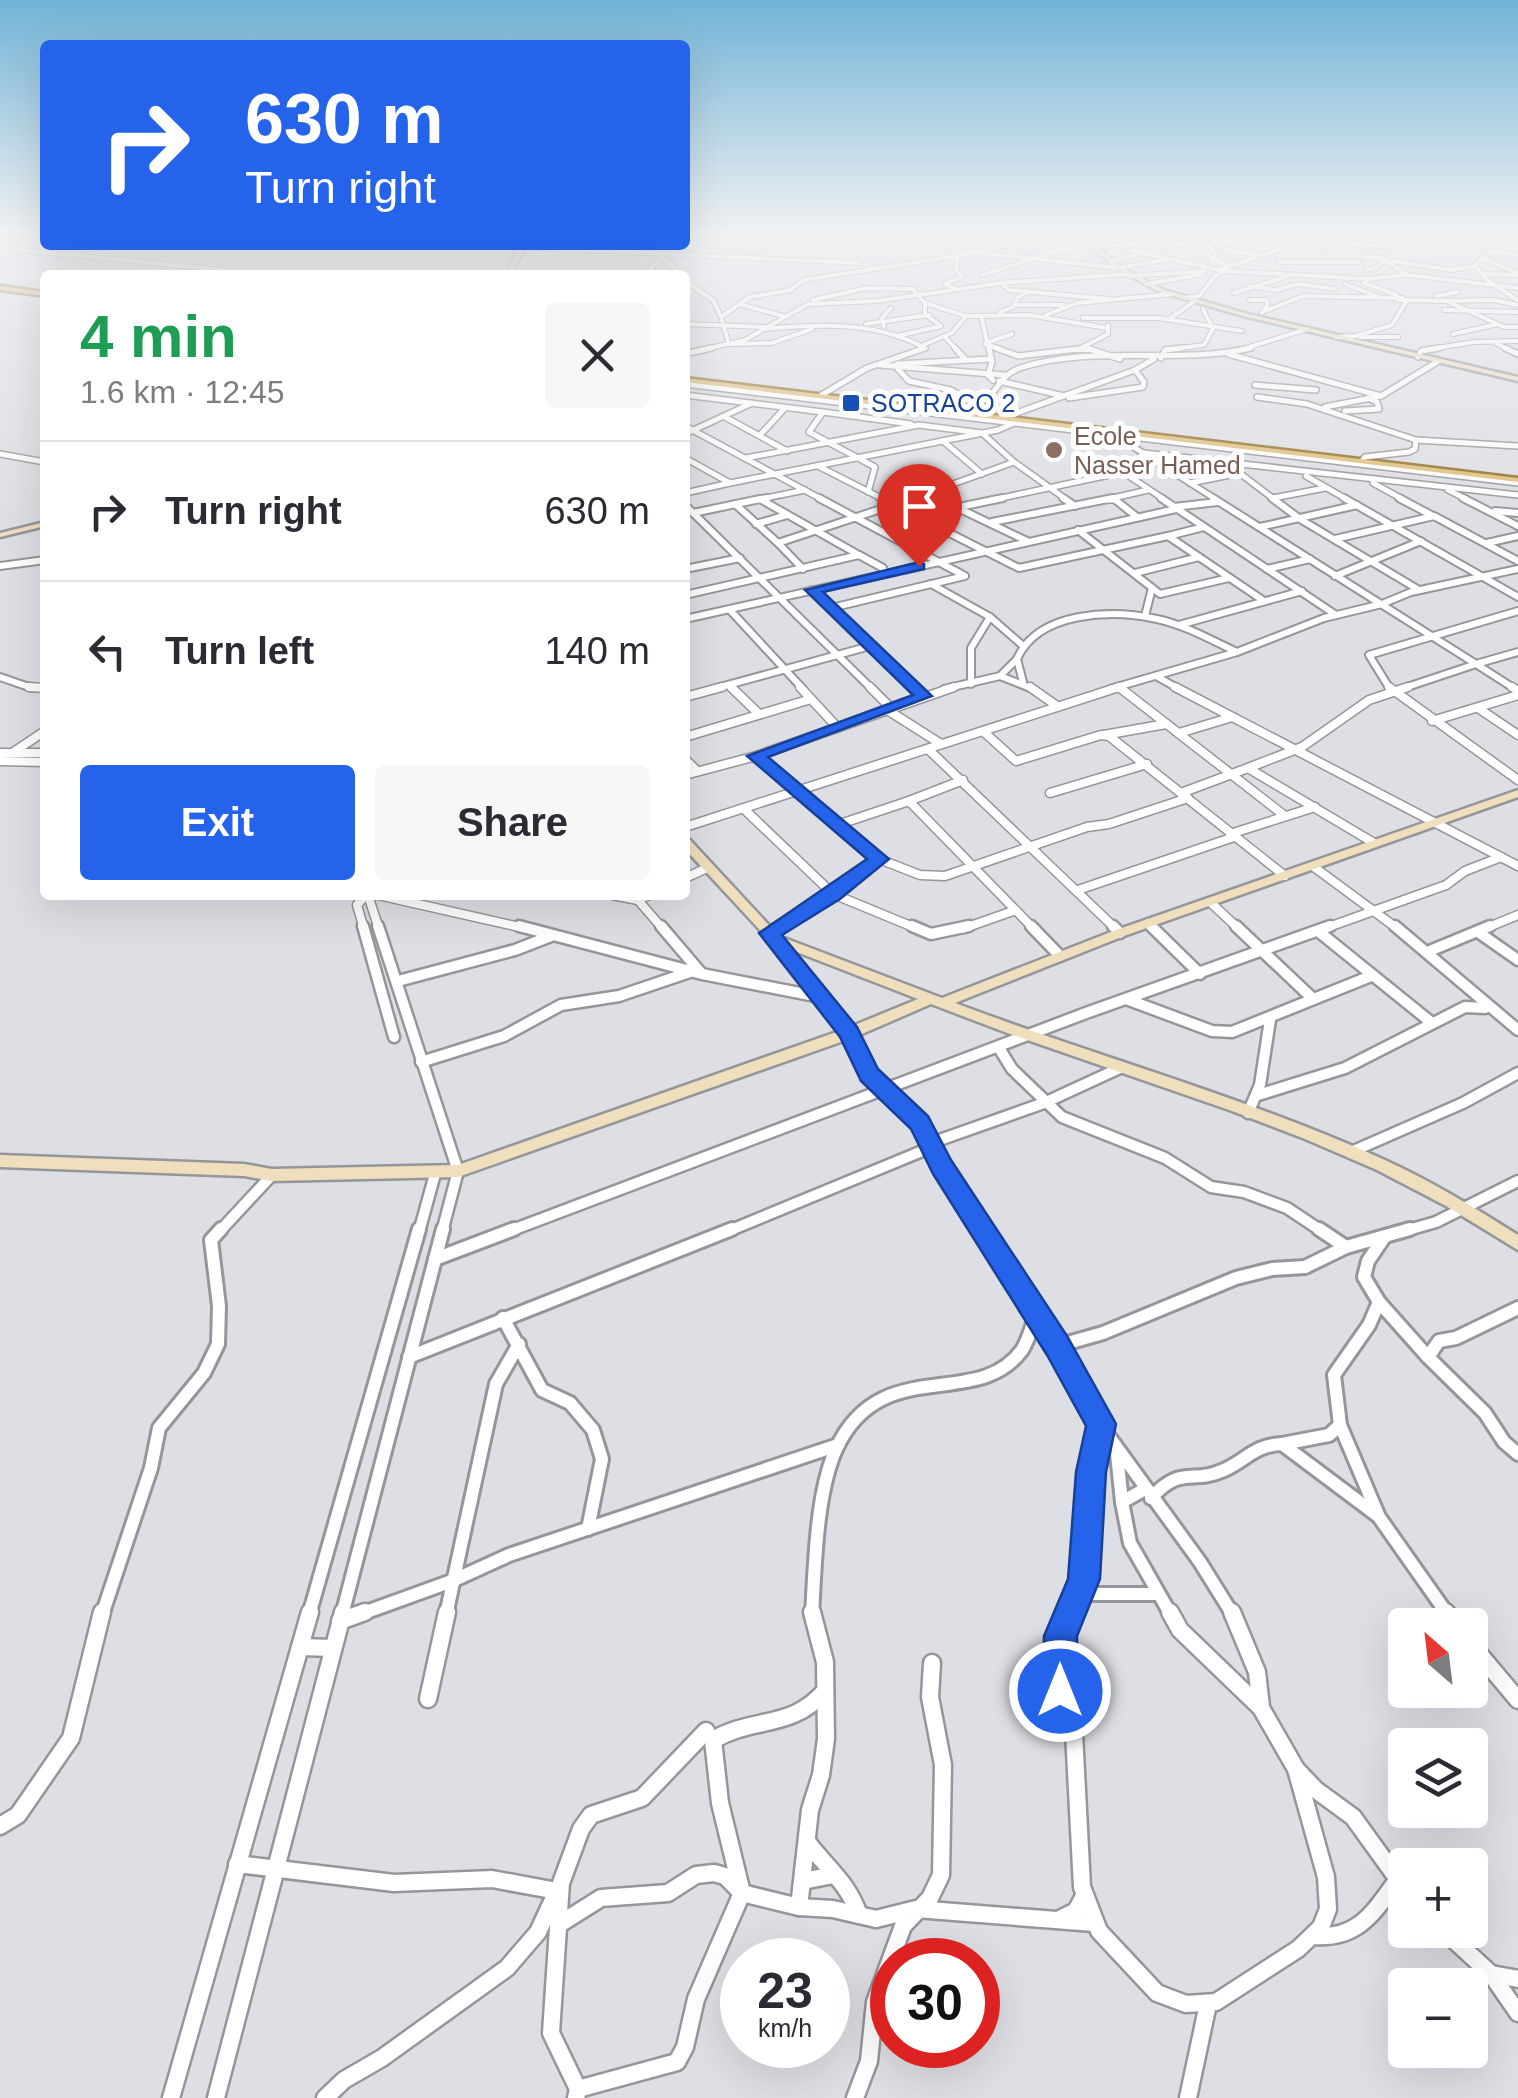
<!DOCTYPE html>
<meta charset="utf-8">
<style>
body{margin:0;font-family:Helvetica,sans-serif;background:#f7f7f7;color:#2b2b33;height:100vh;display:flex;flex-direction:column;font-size:38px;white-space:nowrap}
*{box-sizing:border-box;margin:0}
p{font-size:32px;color:#7c7c81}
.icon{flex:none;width:55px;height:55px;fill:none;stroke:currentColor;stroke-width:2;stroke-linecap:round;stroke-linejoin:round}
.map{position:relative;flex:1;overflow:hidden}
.panel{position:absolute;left:40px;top:270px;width:650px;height:630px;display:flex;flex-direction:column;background:#fff;border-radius:10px;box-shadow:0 10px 40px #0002}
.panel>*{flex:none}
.banner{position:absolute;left:40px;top:40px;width:650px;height:210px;border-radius:10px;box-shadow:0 10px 40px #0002;background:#2563eb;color:#fff;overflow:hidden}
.needle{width:65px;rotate:332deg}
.controls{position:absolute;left:1388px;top:1608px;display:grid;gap:20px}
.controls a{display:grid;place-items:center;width:100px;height:100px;border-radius:10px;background:#fff;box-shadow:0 10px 40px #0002;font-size:50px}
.speed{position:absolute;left:720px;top:1938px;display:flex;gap:20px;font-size:50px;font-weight:700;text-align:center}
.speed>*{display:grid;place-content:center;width:130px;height:130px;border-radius:50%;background:#fff;box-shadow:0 10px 40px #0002;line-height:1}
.speed small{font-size:25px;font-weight:400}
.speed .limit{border:15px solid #d22;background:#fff;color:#111}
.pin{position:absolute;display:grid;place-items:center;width:85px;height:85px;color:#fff;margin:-102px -42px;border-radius:50% 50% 50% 0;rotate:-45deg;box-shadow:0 0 10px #0007}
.pin .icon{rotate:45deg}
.me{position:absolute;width:110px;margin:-55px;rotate:0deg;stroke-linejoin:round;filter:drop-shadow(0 0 8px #0008)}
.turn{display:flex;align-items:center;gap:35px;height:210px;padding:0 40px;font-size:45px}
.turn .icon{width:130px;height:130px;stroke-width:2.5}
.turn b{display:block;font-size:70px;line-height:85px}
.round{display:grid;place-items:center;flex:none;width:105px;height:105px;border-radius:10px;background:#f7f7f7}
.head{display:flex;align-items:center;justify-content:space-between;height:170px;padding:0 40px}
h1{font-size:60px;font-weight:700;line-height:75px;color:#1e9e55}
.cta{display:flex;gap:20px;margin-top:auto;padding:20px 40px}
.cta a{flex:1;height:115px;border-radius:10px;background:#2563eb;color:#fff;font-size:40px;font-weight:700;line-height:115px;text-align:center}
.cta a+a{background:#f7f7f7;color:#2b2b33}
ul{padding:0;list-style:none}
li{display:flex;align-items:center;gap:30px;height:140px;padding:0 40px;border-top:2px solid #e1e1e2}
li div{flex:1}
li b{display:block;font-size:38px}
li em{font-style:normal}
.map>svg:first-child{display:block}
</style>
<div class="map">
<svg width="1518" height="2098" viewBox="0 0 1518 2098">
<rect width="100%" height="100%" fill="#dddfe4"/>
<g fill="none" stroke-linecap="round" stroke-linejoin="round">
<defs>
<g id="street-far6">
<path d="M993,231L1027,235"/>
<path d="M1139,231L1153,239L1155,245"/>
<path d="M1169,231L1215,236"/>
<path d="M1484,231L1518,239"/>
<path d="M1313,233L1348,235"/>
<path d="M1082,237L1124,231"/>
<path d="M1214,240L1215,236L1236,231"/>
<path d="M1307,240L1324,247L1351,237L1348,235"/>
<path d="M1343,242L1399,248"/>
<path d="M1208,243L1215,255L1211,259L1230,266"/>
<path d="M1225,243L1286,237"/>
<path d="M522,247L859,263"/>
<path d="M0,248L223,270"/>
<path d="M1218,248L1260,256"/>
<path d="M953,250L1119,268L1168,259"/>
<path d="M1130,250L1223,271L1217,276"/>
<path d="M75,253L98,245"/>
<path d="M663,254L661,257L683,275"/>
<path d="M1362,257L1381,258L1408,275L1518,288"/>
<path d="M1482,258L1518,273"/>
<path d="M1110,261L1140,254"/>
<path d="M1278,262H1359"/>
<path d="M1221,269L1307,240L1314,231"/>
<path d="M1366,270L1378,267L1384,260L1452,270L1475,266"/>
<path d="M1223,271L1368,279L1405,275"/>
<path d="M1481,274L1517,275"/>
<path d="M645,275L661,257"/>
<path d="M982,275L1061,250L1144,243L1225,244"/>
<path d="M1130,276L1204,271"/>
<path d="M1366,280L1364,283L1397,295"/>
<path d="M685,281L713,300L721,317"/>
<path d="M1000,282L1009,290L1110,299"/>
<path d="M1147,284L1203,274"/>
<path d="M1345,284L1376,296"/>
<path d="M1251,286L1276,290L1298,284L1335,289"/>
<path d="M954,288L945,284L962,277L956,269L957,256L1075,231"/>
<path d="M1234,293L1291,275"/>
<path d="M1436,296L1458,292"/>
<path d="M1185,298L1199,296L1216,275"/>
<path d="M813,300L866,288L914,289"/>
<path d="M1250,300H1266L1268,304L1262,313"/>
<path d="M1397,300L1447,301"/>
<path d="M1517,300L1486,279L1475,265L1492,251L1518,255"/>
<path d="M925,303L966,316"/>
<path d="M739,304L783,316"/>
<path d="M1015,305H1064"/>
<path d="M1518,305L1493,300L1447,301L1504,327H1518"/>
<path d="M1444,310L1518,312"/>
<path d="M1265,311L1303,296L1403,298"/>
<path d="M1000,312L1013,307L1018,297L1029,291"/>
<path d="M1046,315L1077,303L1172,294"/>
<path d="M981,316L989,350"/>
<path d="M1083,318H1159L1242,331"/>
<path d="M1169,319L1195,301"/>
<path d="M685,324L765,327"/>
<path d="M866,324L929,315"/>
<path d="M884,327L882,318L891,308"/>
<path d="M764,329C818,324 876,321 925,348L918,350"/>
<path d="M812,329L772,343L729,344L721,317L750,297L791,290L803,280L957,256L946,241L922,231"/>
<path d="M1453,334L1498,324"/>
<path d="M897,336L941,326L925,314V303L914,291"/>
<path d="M944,336L957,350"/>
<path d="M685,337V346"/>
<path d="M1336,337L1356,336L1392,325L1407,300"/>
<path d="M1360,337H1398"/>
<path d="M986,343L1012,334"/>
<path d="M985,344L1003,350"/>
<path d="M1497,344L1510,350"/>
<path d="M923,345L952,333L966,316L1028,315L1107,328"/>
<path d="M1081,348L1108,334V325"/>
<path d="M701,350L745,340L808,304L877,301L1001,283L1128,274"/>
<path d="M1066,350H1093"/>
<path d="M1165,350L1204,345L1213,329L1203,309"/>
<path d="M1240,350L1307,329"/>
<path d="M1425,350L1474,342L1518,341"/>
</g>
<g id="street-far5">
<path d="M955,348L965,359"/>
<path d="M989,348L992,362L988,375L993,380"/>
<path d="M996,348L1018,356L1086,348L1120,359"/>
<path d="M1505,348L1518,354"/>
<path d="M685,354L711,348"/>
<path d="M1228,354L1381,396"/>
<path d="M1418,357L1421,351L1439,348"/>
<path d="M1161,358L1165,350L1182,348"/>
<path d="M897,364L991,359"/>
<path d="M880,365L1004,375"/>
<path d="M898,369L909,381L951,390L974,404"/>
<path d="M999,381L1064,396"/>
<path d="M685,384L1518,483"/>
<path d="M1255,385L1316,390"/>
<path d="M685,395L823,412L809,432L875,467L868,492"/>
<path d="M820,396L867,368L925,348"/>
<path d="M1257,397L1307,404L1416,440L1518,446"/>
<path d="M1069,398L1143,387L1144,382L1135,370L1154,359"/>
<path d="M1325,407L1381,396L1437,362"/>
<path d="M1345,411L1379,409L1377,402L1368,398"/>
<path d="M823,412L911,424"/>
<path d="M951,412C962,408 978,405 987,398C1000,387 1002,374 1020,368C1091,344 1177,365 1251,348"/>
<path d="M725,417L787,451"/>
<path d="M1003,418L1135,370"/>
<path d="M685,426L823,500"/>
<path d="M685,434L752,403"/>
<path d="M761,434L785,408"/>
<path d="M1121,439L1217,500"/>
<path d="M943,441L982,474"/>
<path d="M0,454L45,462"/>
<path d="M685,458L730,483L685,493"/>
<path d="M746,458L919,425L982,433L1014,462"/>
<path d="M1362,461L1365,457L1409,452L1415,449L1416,440"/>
<path d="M1229,465L1275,500"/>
<path d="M818,466L885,500"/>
<path d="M1306,476L1348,500"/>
<path d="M730,483L998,430L1012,424"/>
<path d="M1190,483L1240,473"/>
<path d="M1373,483L1404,500"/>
<path d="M1448,490L1468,500"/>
<path d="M928,493L1014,462L1067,500"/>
<path d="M1113,498L1148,490"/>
<path d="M1273,498L1325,488"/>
<path d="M761,499L805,490"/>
<path d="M755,500H762"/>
<path d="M907,500L928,493L943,500"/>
<path d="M992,500L1123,472"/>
<path d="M1103,500H1116"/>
<path d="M1165,500L1123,472L1144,453L1518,495"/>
</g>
<g id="street-far4">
<path d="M819,498L965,576L831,608"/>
<path d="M880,498L1019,568L1168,536L1264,601"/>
<path d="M937,498L1027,541"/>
<path d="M1063,498L1075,506"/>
<path d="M1161,498L1336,615"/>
<path d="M1213,498L1476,664L1518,652"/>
<path d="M1272,498L1300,519L1419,590"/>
<path d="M1344,498L1518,597"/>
<path d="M1399,498L1433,516"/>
<path d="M1463,498L1518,526"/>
<path d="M761,499L768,498"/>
<path d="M735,504L778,543"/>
<path d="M685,505L872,689"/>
<path d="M959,507L1003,498"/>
<path d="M1174,507L1217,502"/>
<path d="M1495,511L1518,513"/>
<path d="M693,513L760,499L859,555"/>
<path d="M992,522L1113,498L1137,517"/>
<path d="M756,524L787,515"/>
<path d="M1260,527L1357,505"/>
<path d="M1078,530L1160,594L1229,578"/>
<path d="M1168,536L1204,527"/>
<path d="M1335,539L1434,516L1518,561"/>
<path d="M1487,543L1518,536"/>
<path d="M0,566L45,560"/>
<path d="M685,569L740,558"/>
<path d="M803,569L778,543L914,498"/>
<path d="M1267,569L1310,559"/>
<path d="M1135,573L1199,557"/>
<path d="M1335,576L1421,541"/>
<path d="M931,584L990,617L971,648V684"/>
<path d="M812,590L917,689"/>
<path d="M685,595L859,555L883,568L885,574"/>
<path d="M730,610L803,689"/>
<path d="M1145,616L1152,588"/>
<path d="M990,617L1021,644"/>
<path d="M685,619L1176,509"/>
<path d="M1179,625L1302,591"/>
<path d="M1017,659C1038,611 1112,609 1157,619C1185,625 1211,640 1237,652"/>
<path d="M1000,676L1017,659L1023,682"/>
<path d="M1156,676L1179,689"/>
<path d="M0,677L32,688H45"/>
<path d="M729,685L734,689"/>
<path d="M1119,687L1122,689"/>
<path d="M713,689L870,646"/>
<path d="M944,689L1000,676L1033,689"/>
<path d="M1110,689L1237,652L1324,618L1382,604L1411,592L1518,569"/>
<path d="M1390,689L1369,655L1518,611"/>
<path d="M1401,689L1476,664L1515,689"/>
</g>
<g id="street-far3">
<path d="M29,687L45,688"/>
<path d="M731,687L759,714"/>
<path d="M800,687L838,728"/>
<path d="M870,687L893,710"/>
<path d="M914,687L924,696"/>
<path d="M1030,687L1057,706"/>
<path d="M1119,687L1285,816"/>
<path d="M1175,687L1518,866"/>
<path d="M1389,687L1518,780"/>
<path d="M1512,687L1518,691"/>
<path d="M685,697L722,687"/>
<path d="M1478,708L1518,735"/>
<path d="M889,711L941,744"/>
<path d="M1432,721L1518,695"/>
<path d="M984,732L1016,761L1101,735L1109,736L1285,876"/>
<path d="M1179,733L1229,718"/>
<path d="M1104,735L1166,724"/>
<path d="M685,737L811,699"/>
<path d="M928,749L1116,929"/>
<path d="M0,753H45"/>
<path d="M12,753L45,731"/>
<path d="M756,756L879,859"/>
<path d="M685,759L697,771"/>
<path d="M0,761L45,762"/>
<path d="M1248,768L1302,747L1369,700L1408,687"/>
<path d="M685,775L756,756L954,687"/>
<path d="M963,780L909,801L1034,929"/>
<path d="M1050,793L1147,764"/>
<path d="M1181,793L1248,768L1374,843"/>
<path d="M744,809L833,894L879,859L920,875L945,876L1087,827L1109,824L1188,798"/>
<path d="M840,824L909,801"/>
<path d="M685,827L1119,687"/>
<path d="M1230,834L1315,807"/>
<path d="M1314,867L1398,929"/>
<path d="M685,878L707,868"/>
<path d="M1078,890L1234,837"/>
<path d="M368,895L379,929"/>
<path d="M378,895L528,929"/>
<path d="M612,895L638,900"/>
<path d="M649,895L638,900L663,929"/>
<path d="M1210,902L1239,929"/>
<path d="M1148,923L1154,929"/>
<path d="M364,929L357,905L366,895"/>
<path d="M776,929L833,894L918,929"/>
<path d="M962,929L1013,911"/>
<path d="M1323,929L1446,885L1465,871L1501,857"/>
<path d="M1484,929L1518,915"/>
</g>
<g id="street-far2">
<path d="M363,926L394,1037"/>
<path d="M378,926L458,1171L442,1232"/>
<path d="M519,926L702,974L820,997"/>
<path d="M661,926L701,973"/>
<path d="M912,926L931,934L969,926"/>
<path d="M1031,926L1060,956"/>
<path d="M1113,926L1120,933"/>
<path d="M1151,926L1200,974"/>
<path d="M1236,926L1311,997"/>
<path d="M1395,926L1518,1030"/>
<path d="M1318,931L1432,1023"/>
<path d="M1478,932L1518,960"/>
<path d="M769,933L780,926"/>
<path d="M775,939L850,1033L869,1074L920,1123L942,1167L984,1232"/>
<path d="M1427,952L1490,926"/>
<path d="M398,981L515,950L551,936"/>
<path d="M1126,999L1212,1031L1232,1032L1371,976"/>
<path d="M999,1048L1012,1069L1062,1117L1165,1158L1211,1187L1244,1192L1287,1208L1323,1232"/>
<path d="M421,1062L504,1036L561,1005L619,996L693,971"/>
<path d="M1258,1095L1345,1068L1465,1007L1485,1008"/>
<path d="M1248,1113L1260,1085L1270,1020"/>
<path d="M931,1143L1044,1103L1122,1067"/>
<path d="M1351,1152L1463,1103L1518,1073"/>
<path d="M219,1232L272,1175"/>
<path d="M419,1232L435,1174"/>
<path d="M507,1232L1086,1013L1330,926"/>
<path d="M726,1232L932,1147"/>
<path d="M1401,1232L1436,1222L1518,1181"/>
</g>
<g id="street-far1">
<path d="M982,1229L1057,1346L1101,1424L1091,1472L1079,1594H1156"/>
<path d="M1319,1229L1346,1247"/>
<path d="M435,1259L514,1229"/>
<path d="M1379,1302L1428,1357"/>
<path d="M1518,1308L1456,1338L1439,1341L1428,1357L1485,1413L1504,1442L1518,1454"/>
<path d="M503,1318L542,1390L570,1403L593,1430L602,1459L588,1529"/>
<path d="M1057,1346L1103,1333L1236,1278L1272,1269L1305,1267L1346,1247L1410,1229"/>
<path d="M409,1357L732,1229"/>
<path d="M1340,1425L1334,1375L1369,1325L1379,1302L1364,1277L1368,1261L1383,1239"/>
<path d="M1102,1427L1200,1562L1233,1615"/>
<path d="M1282,1444L1329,1435L1340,1425L1379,1517L1448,1615"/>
<path d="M1117,1454L1122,1502"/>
<path d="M1145,1489L1122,1502L1130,1543L1171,1615"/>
<path d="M1151,1498C1182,1464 1191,1485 1224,1470C1246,1460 1255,1445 1282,1444L1378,1516"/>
<path d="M102,1615L151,1468L159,1428L204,1373L218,1344L219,1306L211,1240L221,1229"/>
<path d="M309,1615L419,1229"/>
<path d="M342,1615L443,1229"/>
<path d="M358,1615L452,1581L509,1555L838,1445"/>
<path d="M446,1615L496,1384L519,1344"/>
<path d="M812,1615C815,1565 816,1494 836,1449C881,1352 977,1412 1022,1350C1028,1341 1032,1326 1036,1315"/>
<path d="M1071,1615L1079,1594"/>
</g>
<g id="street">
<path d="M1071,1612L1058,1668L1061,1695L1074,1733L1082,1887L1099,1931L1157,1993L1186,2004L1216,2002L1298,1949L1321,1927L1328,1909L1326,1877L1296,1769"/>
<path d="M1170,1612L1180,1630L1261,1708L1296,1769L1316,1790L1353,1817L1405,1889"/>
<path d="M1232,1612L1257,1672L1261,1707"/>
<path d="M1446,1612L1455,1625"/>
<path d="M340,1621L365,1612"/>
<path d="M1470,1643L1518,1700"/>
<path d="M300,1647L333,1648"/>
<path d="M428,1699L447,1612"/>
<path d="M0,1826L18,1815L71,1738L102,1612"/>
<path d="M808,1843C828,1869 848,1883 859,1915"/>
<path d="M237,1864L394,1883L492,1879L557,1891"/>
<path d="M803,1881L833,1875"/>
<path d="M799,1907L833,1909L876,1919L916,1909L1094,1923"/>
<path d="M1058,1920L1076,1911L1084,1896"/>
<path d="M558,1925L601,1898L668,1893L696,1875L714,1873L725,1876L742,1893L799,1907L810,1810L821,1775L826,1739L825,1662L812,1612"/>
<path d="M1443,1930L1491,1974L1518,2013"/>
<path d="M1314,1936C1359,1939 1374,1912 1398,1879"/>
<path d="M1491,1974L1518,1979"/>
<path d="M578,2089L677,2062L685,2047L696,1999L742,1893L720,1803L713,1740C754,1716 791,1730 825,1691"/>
<path d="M171,2098L310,1612"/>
<path d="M216,2098L343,1612"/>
<path d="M325,2098L344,2080L382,2058L507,1968L538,1932L557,1891"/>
<path d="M576,2098L578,2089L551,2033L561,1883L581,1829L591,1815L642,1798L706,1731"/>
<path d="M855,2098L869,2061L875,2002L903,1926L930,1898L941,1875L943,1765L930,1697L932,1663"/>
<path d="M1188,2098L1208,2004"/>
</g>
<g id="secondary">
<path d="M1073,231H1078L1121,267L1164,290L1244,313L1518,377V381L1243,316L1160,292L1117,269Z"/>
<path d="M520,245H526L511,275H505Z"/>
<path d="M45,522V526L0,537V533Z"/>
<path d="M1518,790V797L1124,936L955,1003C1098,1057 1246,1097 1385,1160C1431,1181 1475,1208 1518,1235V1250L1446,1206L1377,1170L1305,1139L1232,1111L1010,1034L931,1004L855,1037L458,1177L272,1181L244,1176L0,1167V1155L244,1164L272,1169L458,1165L845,1029L918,999L771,942L685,849V838L689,839L779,936L942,998L1116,930Z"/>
</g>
<g id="primary">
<path d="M0,286L45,292V296L0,290Z"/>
<path d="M685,378L1518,478V482L685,382Z"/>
</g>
</defs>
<use href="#street-far6" stroke="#95969b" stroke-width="6"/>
<use href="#street-far5" stroke="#95969b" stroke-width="8"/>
<use href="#street-far4" stroke="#95969b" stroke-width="10"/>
<use href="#street-far3" stroke="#95969b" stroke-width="11"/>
<use href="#street-far2" stroke="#95969b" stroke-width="15"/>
<use href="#street-far1" stroke="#95969b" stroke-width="18"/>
<use href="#street" stroke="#95969b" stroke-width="21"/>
<use href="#secondary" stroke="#95969b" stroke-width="5"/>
<use href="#primary" stroke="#926e24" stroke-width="5"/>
<use href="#street-far6" stroke="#fff" stroke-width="4"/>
<use href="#street-far5" stroke="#fff" stroke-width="5"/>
<use href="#street-far4" stroke="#fff" stroke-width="6"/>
<use href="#street-far3" stroke="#fff" stroke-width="8"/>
<use href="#street-far2" stroke="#fff" stroke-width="10"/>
<use href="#street-far1" stroke="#fff" stroke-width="12"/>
<use href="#street" stroke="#fff" stroke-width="16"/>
<use href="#secondary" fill="#efdfbc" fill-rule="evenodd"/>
<use href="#primary" fill="#e0be79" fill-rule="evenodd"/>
</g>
<linearGradient id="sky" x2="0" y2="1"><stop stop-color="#72b3d6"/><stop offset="0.44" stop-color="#f0f1f3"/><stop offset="1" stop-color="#f0f1f3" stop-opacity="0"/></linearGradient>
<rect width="1518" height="524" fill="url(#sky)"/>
<path fill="#2563eb" stroke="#184099" stroke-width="2.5" d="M919,562L924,564V569L823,592L932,696L768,757L889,859L840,899L782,935L857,1027L878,1069L928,1116L951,1160L1067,1336L1116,1424L1106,1472L1100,1579L1077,1636V1691L1072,1703L1060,1708L1048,1703L1043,1691L1044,1636L1068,1579L1076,1472L1086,1426L1047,1355L933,1174L911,1129L861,1081L840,1037L759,933L867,859L747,756L913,695L805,590Z"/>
<rect fill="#1a4fb4" stroke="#fff" stroke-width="4" x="841" y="393" width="20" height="20" rx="5"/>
<circle fill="#8d6e63" stroke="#fff" stroke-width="4" cx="1054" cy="450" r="10"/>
<g text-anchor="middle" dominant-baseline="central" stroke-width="10" stroke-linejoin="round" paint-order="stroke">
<g font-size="25" fill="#164399" stroke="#fff" text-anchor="start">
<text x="871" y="403">SOTRACO 2</text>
</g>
<g font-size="25" fill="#785e54" stroke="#fff" text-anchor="start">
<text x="1074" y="436">Ecole<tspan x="1074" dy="29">Nasser Hamed</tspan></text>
</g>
</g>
</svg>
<div class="controls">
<a><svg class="needle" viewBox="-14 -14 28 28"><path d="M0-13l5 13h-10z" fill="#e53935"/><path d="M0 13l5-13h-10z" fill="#7c7c81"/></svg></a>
<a><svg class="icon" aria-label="layers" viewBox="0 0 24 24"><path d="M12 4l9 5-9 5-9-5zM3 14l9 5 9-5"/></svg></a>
<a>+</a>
<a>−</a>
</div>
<div class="speed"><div>23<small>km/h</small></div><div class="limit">30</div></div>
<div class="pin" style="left:919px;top:566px;background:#d93025"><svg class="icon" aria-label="arrive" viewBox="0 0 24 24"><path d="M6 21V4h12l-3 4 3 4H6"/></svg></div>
<svg class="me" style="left:1060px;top:1691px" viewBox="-20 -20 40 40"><circle r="17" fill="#2563eb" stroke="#fff" stroke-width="3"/><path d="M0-11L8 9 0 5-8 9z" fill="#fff"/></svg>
<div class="banner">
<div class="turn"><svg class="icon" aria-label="right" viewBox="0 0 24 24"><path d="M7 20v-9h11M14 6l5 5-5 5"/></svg><div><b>630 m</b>Turn right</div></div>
</div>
<section class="panel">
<div class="head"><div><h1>4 min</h1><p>1.6 km · 12:45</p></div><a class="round"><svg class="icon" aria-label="close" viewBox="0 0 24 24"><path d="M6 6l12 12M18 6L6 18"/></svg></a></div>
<ul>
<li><svg class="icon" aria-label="right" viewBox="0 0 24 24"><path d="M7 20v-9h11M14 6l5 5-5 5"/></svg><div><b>Turn right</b></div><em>630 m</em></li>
<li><svg class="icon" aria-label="left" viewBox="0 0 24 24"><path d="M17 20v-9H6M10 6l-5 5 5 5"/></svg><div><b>Turn left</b></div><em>140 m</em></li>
</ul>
<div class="cta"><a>Exit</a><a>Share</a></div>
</section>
</div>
